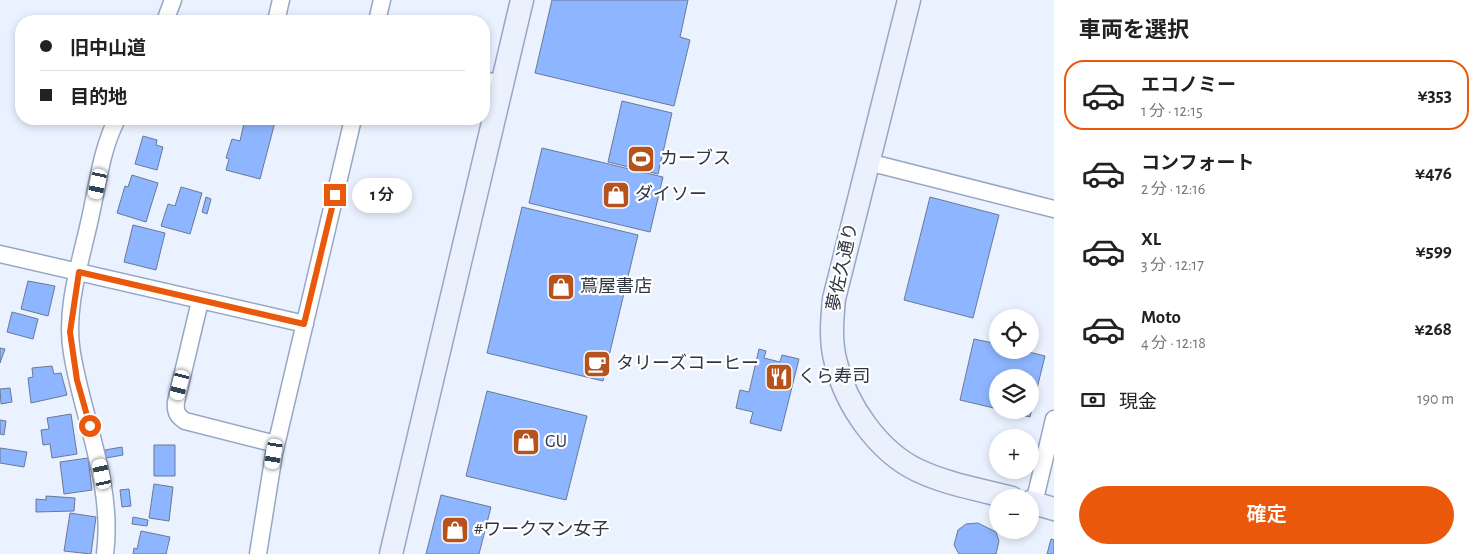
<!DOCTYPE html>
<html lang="ja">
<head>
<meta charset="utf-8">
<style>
  :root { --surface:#fff; --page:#f6f6f6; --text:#222; --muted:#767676; --line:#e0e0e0; --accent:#ea580c }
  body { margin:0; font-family:"Alegreya Sans","Noto Sans JP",sans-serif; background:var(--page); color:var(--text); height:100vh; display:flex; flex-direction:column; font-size:19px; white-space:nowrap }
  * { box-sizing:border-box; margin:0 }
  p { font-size:16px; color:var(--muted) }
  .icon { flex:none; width:28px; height:28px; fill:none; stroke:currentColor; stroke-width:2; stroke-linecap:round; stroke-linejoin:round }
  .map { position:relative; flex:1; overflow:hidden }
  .side { display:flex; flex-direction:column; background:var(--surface); width:425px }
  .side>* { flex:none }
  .banner { position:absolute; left:15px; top:15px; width:475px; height:110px; border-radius:20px; box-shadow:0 2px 8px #0003; display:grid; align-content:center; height:110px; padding:0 25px; background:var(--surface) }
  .tools { position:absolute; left:989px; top:309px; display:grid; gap:10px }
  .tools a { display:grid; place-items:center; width:50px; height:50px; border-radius:50%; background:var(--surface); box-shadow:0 2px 8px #0003; font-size:25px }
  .end { position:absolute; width:22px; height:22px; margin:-11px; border:6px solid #ea580c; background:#fff; box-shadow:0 0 0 2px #fff }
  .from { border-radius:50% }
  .bubble { position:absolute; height:35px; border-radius:18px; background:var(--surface); box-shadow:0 2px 8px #0003; font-size:16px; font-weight:600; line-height:35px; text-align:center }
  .car { position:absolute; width:15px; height:30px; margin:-15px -8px; border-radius:6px; box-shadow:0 0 4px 1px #0007; background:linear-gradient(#fff 24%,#345 0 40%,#fff 0 76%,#345 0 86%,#fff 0) }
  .banner b { display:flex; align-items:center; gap:18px; height:48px; font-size:19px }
  .banner b+b { border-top:1px solid var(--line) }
  .banner i { width:12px; height:12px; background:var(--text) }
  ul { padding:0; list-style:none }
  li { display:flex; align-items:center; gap:15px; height:70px; margin:0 10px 8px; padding:0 15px; border:2px solid transparent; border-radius:20px }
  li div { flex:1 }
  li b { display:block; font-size:19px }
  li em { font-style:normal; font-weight:600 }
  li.current { border-color:var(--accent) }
  li>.icon { width:45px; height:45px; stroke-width:1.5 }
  h2 { padding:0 25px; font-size:22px; line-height:60px }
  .pay { display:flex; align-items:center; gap:12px; height:55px; padding:0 25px; font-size:19px }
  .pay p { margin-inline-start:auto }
  .primary-button { display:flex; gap:10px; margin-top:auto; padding:10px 25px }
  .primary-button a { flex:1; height:58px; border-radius:30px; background:var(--accent); color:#fff; font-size:20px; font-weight:600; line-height:58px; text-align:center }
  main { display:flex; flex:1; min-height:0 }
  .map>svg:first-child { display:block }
  .building { fill:#8eb5ff; stroke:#6a7994 }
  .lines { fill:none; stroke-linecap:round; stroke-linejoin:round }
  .street-casing { stroke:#97a7c4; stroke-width:19 }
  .secondary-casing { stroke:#97a7c4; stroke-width:25 }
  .street { stroke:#fff; stroke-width:16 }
  .secondary { stroke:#eaf0fc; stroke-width:22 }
  .route { stroke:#ea580c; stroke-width:6 }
  .labels { text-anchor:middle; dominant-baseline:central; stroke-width:4.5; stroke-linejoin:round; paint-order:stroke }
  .poi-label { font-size:18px; fill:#2f3641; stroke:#fff; text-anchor:start }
  .street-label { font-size:18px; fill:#2f3641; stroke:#fff }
</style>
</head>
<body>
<main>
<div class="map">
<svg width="1054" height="554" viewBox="0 0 1054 554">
  <rect width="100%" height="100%" fill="#ebf2ff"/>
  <path class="building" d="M552,0H688L680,37L690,40L674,106L535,73Z
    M622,101L672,113L658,174L608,162Z
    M245,119H262L275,122L260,179L226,170L229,159L226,158L232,139L240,141Z
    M143,136L157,140L156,145L163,147L157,170L135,164Z
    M542,148L663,177L650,232L529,203Z
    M132,175L158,183L146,222L117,213L125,186L128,187Z
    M181,187L202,193L190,234L161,226L168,204L175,206Z
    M206,197L211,199L207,214L202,212Z
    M930,197L999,215L973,318L904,300Z
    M522,207L638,235L603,381L487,353Z
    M133,225L165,233L156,270L124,262Z
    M28,281L55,286L48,316L21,309Z
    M12,312L38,319L33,339L7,332Z
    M974,339L998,344V350H1021L1045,356L1030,417L1000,410H1030V378H998V409L960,400Z
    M0,348L5,349L0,363Z
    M759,349L766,351L764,358L780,362L782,355L799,359L781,431L750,423L753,412L736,408L740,390L749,392Z
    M52,366L54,374L61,373L67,395L31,403L28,378L33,377L32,368Z
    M10,388L12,402L1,404L0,389Z
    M487,391L587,416L566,500L466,476Z
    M71,414L77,454L52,458L50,444L43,445L41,430L49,429L47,418Z
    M0,420L6,421L4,435L0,434Z
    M154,445H175V476H154Z
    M122,447L123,455L106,458L105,450Z
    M0,448L27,452L24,467L0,463Z
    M88,458L92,490L64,494L60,462Z
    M154,484L173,487L169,521L149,518Z
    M129,489L131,506L122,507L120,490Z
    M441,495L491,507L479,554H426Z
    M46,496L75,498L74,511L36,512V499L46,500Z
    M70,513L96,517L91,554L64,551Z
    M133,517L148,520L147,526L132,524Z
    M978,523L996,532L999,541L996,554H959L954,545L958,530L966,524Z
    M141,531L170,537L166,554H133L134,548L137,549Z
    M1051,539L1054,540V554H1047Z"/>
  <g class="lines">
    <g class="street-casing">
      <path id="street" d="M165,21L173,0
        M276,21L281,0
        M377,21L382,0
        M484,80L502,84
        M868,162L1054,209
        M0,254L305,324
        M200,301L176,402C175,411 177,416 185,421L276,444
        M1034,503L1054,419
        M105,554C114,484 83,420 72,353C64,307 82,258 91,214C98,182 102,148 117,119
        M258,554L274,454L353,119"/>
    </g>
    <g class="secondary-casing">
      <path id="secondary" d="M909,0L834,299C832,320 830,342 836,363C846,405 878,451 917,470C946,484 981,490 1012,498
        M1030,502L1054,509
        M391,554L522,0"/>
    </g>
    <use href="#street" class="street"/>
    <use href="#secondary" class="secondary"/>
  </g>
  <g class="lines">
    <path class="route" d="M90,426L77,380L70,332L79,272L304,324L335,195"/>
  </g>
  <defs>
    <g id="stadium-square" transform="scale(1.4375)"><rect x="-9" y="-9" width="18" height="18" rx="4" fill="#b6521c" stroke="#fff"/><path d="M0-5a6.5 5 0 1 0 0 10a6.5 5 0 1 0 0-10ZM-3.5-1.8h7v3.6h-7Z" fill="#fff"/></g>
    <g id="shop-square" transform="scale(1.4375)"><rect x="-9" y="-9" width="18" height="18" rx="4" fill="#b6521c" stroke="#fff"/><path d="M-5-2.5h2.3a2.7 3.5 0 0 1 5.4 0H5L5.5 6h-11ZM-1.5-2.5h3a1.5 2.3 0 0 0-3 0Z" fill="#fff"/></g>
    <g id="cafe-square" transform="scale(1.4375)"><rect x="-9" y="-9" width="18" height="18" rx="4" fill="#b6521c" stroke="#fff"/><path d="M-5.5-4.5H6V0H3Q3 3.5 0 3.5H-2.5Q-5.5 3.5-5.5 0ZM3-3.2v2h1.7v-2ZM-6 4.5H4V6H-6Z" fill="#fff"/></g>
    <g id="restaurant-square" transform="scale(1.4375)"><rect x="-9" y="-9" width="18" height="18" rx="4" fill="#b6521c" stroke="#fff"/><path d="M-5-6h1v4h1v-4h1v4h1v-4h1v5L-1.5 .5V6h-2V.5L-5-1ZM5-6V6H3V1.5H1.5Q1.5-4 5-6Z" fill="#fff"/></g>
  </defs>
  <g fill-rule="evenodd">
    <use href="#stadium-square" x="641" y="159"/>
    <use href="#shop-square" x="616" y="195"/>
    <use href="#shop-square" x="561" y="287"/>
    <use href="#cafe-square" x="597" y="364"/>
    <use href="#restaurant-square" x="779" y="377"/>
    <use href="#shop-square" x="526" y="442"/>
    <use href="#shop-square" x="455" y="530"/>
  </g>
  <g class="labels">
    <g class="poi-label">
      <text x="660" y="159">カーブス</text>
      <text x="635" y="195">ダイソー</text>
      <text x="580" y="287">蔦屋書店</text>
      <text x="616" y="364">タリーズコーヒー</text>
      <text x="798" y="377">くら寿司</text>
      <text x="545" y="442">GU</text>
      <text x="474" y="530">#ワークマン女子</text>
    </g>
    <g class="street-label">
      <text transform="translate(843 267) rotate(-78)">夢佐久通り</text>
    </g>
  </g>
</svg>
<div class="tools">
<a><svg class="icon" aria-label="locate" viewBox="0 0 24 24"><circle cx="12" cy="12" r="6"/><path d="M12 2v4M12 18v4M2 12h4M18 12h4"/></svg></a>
<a><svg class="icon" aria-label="layers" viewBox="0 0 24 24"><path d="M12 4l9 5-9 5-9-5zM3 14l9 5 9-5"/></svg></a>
<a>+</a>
<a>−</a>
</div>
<i class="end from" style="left:90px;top:426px"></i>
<i class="end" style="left:335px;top:195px"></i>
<div class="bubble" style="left:352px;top:178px;width:60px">1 分</div>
<i class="car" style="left:98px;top:184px;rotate:192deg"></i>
<i class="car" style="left:180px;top:385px;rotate:194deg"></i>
<i class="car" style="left:274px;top:454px;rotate:189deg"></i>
<i class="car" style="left:102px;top:474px;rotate:348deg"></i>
<div class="banner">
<b><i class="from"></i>旧中山道</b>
<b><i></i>目的地</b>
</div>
</div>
<section class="side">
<h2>車両を選択</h2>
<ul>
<li class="current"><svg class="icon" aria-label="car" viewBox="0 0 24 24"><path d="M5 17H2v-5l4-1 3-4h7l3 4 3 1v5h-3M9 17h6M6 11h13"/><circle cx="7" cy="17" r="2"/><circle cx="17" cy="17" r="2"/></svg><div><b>エコノミー</b><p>1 分 · 12:15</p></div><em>¥353</em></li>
<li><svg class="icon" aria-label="car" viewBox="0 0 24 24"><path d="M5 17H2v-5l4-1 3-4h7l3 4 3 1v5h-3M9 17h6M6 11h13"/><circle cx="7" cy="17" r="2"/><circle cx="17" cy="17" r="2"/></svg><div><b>コンフォート</b><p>2 分 · 12:16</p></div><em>¥476</em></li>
<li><svg class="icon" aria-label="car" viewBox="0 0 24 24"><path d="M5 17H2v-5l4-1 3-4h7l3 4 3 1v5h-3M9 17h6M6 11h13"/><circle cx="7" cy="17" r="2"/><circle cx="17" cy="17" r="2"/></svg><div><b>XL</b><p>3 分 · 12:17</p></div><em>¥599</em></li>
<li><svg class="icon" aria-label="car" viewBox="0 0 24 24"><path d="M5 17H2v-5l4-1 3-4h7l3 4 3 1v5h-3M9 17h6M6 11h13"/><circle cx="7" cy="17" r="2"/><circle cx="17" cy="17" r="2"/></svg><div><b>Moto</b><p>4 分 · 12:18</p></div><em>¥268</em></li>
</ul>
<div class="pay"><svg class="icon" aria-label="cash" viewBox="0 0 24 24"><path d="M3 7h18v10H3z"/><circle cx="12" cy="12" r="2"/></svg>現金<p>190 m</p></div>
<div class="primary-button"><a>確定</a></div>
</section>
</main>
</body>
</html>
